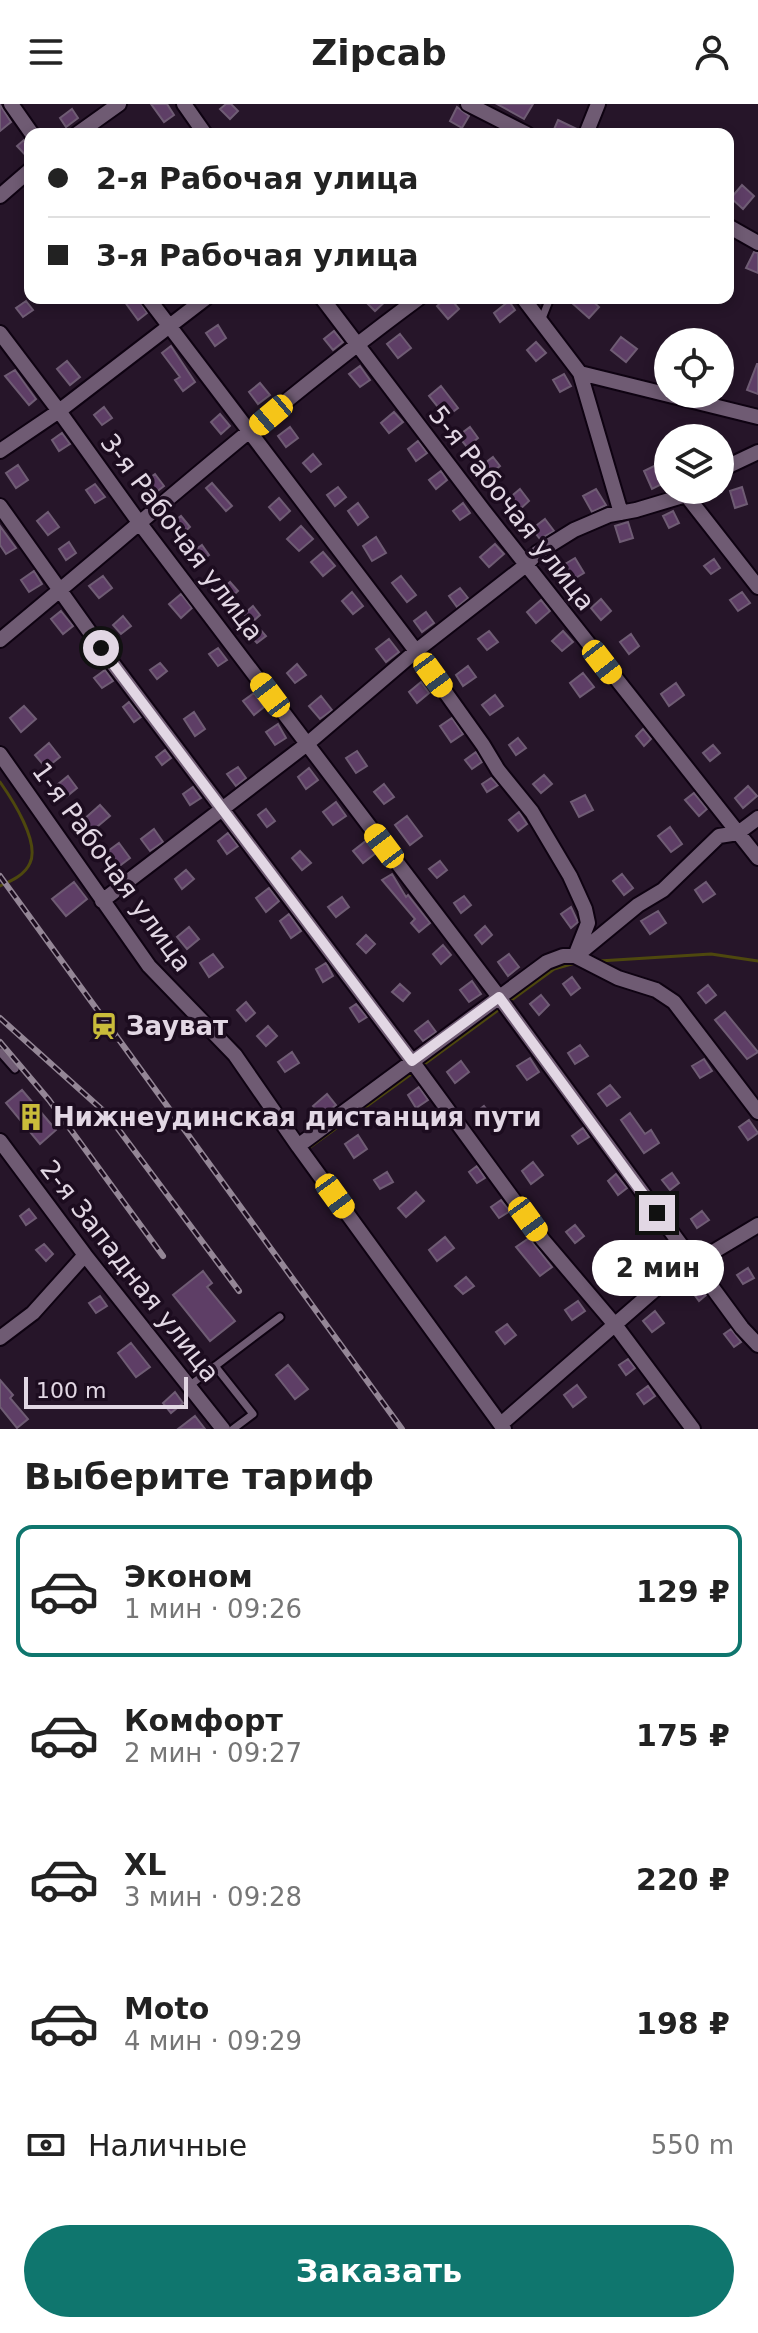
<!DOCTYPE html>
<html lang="ru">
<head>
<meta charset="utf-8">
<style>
  :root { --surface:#fff; --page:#f6f6f6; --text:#222; --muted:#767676; --line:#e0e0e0; --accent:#0f766e }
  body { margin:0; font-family:"DejaVu Sans",sans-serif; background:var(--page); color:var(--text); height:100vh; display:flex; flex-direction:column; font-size:30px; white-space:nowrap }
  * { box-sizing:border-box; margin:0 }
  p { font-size:26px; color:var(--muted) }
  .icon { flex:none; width:44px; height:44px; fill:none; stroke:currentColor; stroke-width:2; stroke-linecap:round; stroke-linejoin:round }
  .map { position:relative; height:1325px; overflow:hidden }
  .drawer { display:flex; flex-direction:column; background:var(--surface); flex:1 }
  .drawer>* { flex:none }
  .hud { position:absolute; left:24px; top:24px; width:710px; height:176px; border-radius:16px; box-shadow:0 4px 12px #0003; display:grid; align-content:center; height:176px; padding:0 24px; background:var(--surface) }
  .tools { position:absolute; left:654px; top:224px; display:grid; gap:16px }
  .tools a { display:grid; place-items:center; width:80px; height:80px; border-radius:50%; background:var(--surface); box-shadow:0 4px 12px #0003; font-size:40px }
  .scale { position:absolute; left:24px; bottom:20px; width:164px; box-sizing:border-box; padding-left:8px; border:4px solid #e2d7e4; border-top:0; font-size:22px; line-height:28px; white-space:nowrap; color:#e2d7e4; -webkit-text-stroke:6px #1c0c1f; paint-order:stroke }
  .end { position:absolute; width:36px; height:36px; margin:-18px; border:10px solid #e2d7e4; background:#111; box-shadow:0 0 0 4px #111 }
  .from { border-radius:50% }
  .bubble { position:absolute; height:56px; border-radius:28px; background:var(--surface); box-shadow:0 4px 12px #0003; font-size:26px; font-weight:700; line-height:56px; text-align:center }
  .car { position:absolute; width:24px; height:48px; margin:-24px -12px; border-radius:10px; box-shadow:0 0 6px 2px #0007; background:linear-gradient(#f5c518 24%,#345 0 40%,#f5c518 0 76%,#345 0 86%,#f5c518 0) }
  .hud b { display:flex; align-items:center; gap:28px; height:76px; font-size:30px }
  .hud b+b { border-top:2px solid var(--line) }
  .hud i { width:20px; height:20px; background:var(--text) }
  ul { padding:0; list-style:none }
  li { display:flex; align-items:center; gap:24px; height:132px; margin:0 16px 12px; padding:0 8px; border:4px solid transparent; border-radius:16px }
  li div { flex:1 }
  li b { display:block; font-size:30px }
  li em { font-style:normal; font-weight:700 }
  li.on { border-color:var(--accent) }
  li>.icon { width:72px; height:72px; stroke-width:1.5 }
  h2 { padding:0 24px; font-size:36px; line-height:96px }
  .pay { display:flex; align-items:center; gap:20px; height:88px; padding:0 24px; font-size:30px }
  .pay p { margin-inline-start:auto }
  .action { display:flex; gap:16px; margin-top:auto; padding:16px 24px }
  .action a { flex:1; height:92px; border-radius:48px; background:var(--accent); color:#fff; font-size:32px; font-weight:700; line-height:92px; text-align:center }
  header { display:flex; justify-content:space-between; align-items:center; height:104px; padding:0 24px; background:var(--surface); font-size:36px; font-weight:700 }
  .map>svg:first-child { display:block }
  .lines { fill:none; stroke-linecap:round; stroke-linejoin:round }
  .stream { stroke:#4e480e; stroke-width:3 }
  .building { fill:#5e3e66; stroke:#6f5c74; stroke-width:2 }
  .lane-casing { stroke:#0e0211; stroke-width:11 }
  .street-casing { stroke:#0e0211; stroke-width:18 }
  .lane { stroke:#6f5b73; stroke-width:7 }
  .street { stroke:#6f5b73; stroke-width:14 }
  .rail-casing { stroke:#948696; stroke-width:6 }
  .rail { stroke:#1c0c1f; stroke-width:3; stroke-dasharray:9; stroke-linecap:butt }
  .route { stroke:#e2d7e4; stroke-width:10 }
  .labels { text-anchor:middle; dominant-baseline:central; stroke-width:7; stroke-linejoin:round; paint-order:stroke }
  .street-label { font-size:26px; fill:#e2d7e4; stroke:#1c0c1f }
  .poi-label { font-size:26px; font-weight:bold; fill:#e2d7e4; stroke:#1c0c1f; text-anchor:start }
</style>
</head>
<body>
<header><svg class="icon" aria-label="menu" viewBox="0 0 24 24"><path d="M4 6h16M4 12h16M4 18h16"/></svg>Zipcab<svg class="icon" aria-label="person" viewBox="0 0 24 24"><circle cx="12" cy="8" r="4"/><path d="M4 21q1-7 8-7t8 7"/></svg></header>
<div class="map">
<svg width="758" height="1325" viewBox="0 0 758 1325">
  <rect width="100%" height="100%" fill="#261529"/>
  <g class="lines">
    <path class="stream" d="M0,678C12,695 40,738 30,759C25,771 11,777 0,782
      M599,857L711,850L758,857
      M510,897L554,865L575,859
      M423,961L501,904
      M310,1043L414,968"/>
  </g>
  <path class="building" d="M151,0H167L174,11L164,18Z
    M226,0H231L238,7L230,15L220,5Z
    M497,0H533L524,15Z
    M0,1L11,18L0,27Z
    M457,3L469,12L462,24L450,17Z
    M72,5L78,14L66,23L60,14Z
    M558,16L577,25L576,30H552Z
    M24,36L30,40V56L17,42Z
    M742,81L754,92L743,105L731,94Z
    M754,148L758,149V169L746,164Z
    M122,194H138L147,209L138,216Z
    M371,194H389L375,207L366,198Z
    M446,194H450L459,205L448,215L437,202Z
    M577,194H589L599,203L589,214L572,199Z
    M26,197L33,206L23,213L16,204Z
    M509,197L515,206L500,218L494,209Z
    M218,221L226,234L215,242L206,229Z
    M334,227L343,238L333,246L324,235Z
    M400,230L411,244L398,254L387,240Z
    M621,233L637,245L626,258L611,246Z
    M536,238L546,249L536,257L527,246Z
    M171,242L195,278L183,287L175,276L180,273L162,249Z
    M666,244H668V271L658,268Z
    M67,257L80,273L70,281L57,265Z
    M757,260H758V290L747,286Z
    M360,262L370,276L360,283L349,270Z
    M15,266L36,295L29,301L5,272Z
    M564,270L571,282L560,288L553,276Z
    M260,279L270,291L258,300L249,288Z
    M441,282L458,304L446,313L429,292Z
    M104,303L112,314L102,321L94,311Z
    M394,308L403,318L389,329L381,319Z
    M220,310L230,322L221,330L211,318Z
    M290,323L298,334L286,343L278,332Z
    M470,323L478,334L467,343L458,332Z
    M62,329L70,340L59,347L52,336Z
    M418,337L427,349L416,357L408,345Z
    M313,350L321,360L311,368L303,359Z
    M493,353L500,362L487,372L480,363Z
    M668,360V377L652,385L644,367L656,361L658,365Z
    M18,361L28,376L16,384L6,369Z
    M441,367L447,376L436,385L429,376Z
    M155,370L164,382L151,392L142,379Z
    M212,379L232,402L226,407L206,384Z
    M95,380L105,393L95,399L86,386Z
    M338,383L346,393L335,402L327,391Z
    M742,383L747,400L735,404L730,387Z
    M520,385L529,397L517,408L507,396Z
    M596,385L606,401L592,408L583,392Z
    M279,394L290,407L280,416L269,403Z
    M358,399L368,413L358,421L348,407Z
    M463,399L470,409L460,416L453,407Z
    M673,407L679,419L669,424L663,412Z
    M48,408L59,423L48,431L37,417Z
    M181,412L190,423L180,432L171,420Z
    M545,415L554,427L540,435L532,425Z
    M628,418L633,434L620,438L615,422Z
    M0,422L16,444L6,450L0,441Z
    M301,422L313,435L299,447L287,435Z
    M376,433L386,449L372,457L363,442Z
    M69,438L76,449L66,456L59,445Z
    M495,440L504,450L489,463L480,453Z
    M202,441L209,451L198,459L191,449Z
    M323,448L335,462L323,472L311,458Z
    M575,454L584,469L574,475L565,460Z
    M714,455L720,464L711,470L704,462Z
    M34,467L42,480L29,488L21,476Z
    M103,472L112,484L99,494L89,482Z
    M401,472L416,491L407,498L392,479Z
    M230,478L238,487L229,495L221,486Z
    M460,484L468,494L457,503L449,492Z
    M352,488L363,502L353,510L342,497Z
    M742,488L750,499L738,507L730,496Z
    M181,490L192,504L181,514L169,500Z
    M601,495L611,507L601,516L591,504Z
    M541,496L550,507L536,519L527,508Z
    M253,502L260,511L251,519L244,510Z
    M61,507L73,522L63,530L51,515Z
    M426,508L434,519L422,528L414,517Z
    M123,512L131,522L121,530L113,521Z
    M258,523L266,532L257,539L249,530Z
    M489,527L498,538L487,546L478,535Z
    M563,527L573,538L562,547L552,537Z
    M631,530L639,542L629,550L620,538Z
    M389,535L399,548L386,558L376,545Z
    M218,544L227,556L218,562L209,550Z
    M160,559L167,567L157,575L150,566Z
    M297,560L306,571L295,579L287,569Z
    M468,562L476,573L463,582L456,571Z
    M105,566L113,577L102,584L94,574Z
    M583,569L594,583L580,593L570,579Z
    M421,578L429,589L417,599L409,588Z
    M676,579L684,591L669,602L661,590Z
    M254,589L264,603L254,611L243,597Z
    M495,591L503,602L490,611L482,601Z
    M321,592L332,606L320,615L309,602Z
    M129,598L141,613L134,618L123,603Z
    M24,602L36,615L21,628L10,614Z
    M194,608L205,625L195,632L184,615Z
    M452,614L463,630L451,638L440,622Z
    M278,620L286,634L275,641L266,628Z
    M643,625L651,635L644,642L636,632Z
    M518,634L526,644L516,651L509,641Z
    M49,639L60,653L46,664L35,651Z
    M713,641L720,649L710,657L703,649Z
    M165,646L171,654L162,661L156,653Z
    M357,647L367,662L356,669L346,654Z
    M476,648L482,658L472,665L465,656Z
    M238,663L246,674L236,682L227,670Z
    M309,664L318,676L306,685L298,673Z
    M544,671L552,680L541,689L533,680Z
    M68,672L77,684L66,693L57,681Z
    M491,674L498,681L487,688L482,680Z
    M384,680L394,693L384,700L374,688Z
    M748,682L757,692L743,704L735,694Z
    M193,683L201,694L190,701L183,690Z
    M694,689L707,705L699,712L685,696Z
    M585,691L593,706L579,713L571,698Z
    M336,698L346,712L333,721L323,708Z
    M100,701L110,712L92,727L83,716Z
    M266,705L275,717L267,723L258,711Z
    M519,708L527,720L518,727L509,716Z
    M407,712L422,732L410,741L395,721Z
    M670,723L682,740L671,748L658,732Z
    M154,725L163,738L150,747L141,735Z
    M228,729L238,742L227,750L218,737Z
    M367,736L377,748L363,759L353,747Z
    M119,739L130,754L118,763L108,747Z
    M300,747L311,759L302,766L292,754Z
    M440,757L447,766L437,774L429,765Z
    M186,766L194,775L182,785L175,775Z
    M392,770L406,793L408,791L430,819L419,828L411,819L415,815L382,776Z
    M622,770L633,784L624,791L613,777Z
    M74,778L87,795L66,812L52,795Z
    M706,778L715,790L703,798L695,786Z
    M269,784L279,797L266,808L256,794Z
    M464,792L471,801L461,809L454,799Z
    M342,793L349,803L336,813L328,803Z
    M571,803L578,818L571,824L561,810Z
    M658,807L666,819L650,830L641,817Z
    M289,810L301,827L291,834L280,817Z
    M485,822L492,831L482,840L475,831Z
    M189,823L199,835L187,845L177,833Z
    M366,831L375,840L366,849L357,840Z
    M443,841L451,851L441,860L433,850Z
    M213,850L223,863L209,873L200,859Z
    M509,850L519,863L508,872L498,858Z
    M326,859L333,872L323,878L316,865Z
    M572,873L580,884L571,891L563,880Z
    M472,877L481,890L469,898L460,886Z
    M400,880L410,889L403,897L392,888Z
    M708,881L716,891L706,899L698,889Z
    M541,891L549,901L539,911L530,900Z
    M246,898L255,909L246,917L237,906Z
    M356,900L367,913L359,918L350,904Z
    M725,908L758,948L747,955L715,916Z
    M428,917L436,928L423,937L415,927Z
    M268,922L277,932L266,942L257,932Z
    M580,941L588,952L575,960L568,949Z
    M292,948L299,959L285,968L278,958Z
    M530,954L539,968L527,976L517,962Z
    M704,955L712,967L700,974L692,962Z
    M461,957L469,968L455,979L447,968Z
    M610,981L620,993L607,1002L598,990Z
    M419,983L428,996L416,1004L408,991Z
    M22,986L56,1026L40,1040L6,999Z
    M327,990L336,1001L322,1012L313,1002Z
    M484,1002L492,1012L483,1019L475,1009Z
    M630,1009L645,1030L651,1026L659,1039L644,1049L621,1016Z
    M749,1016L758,1029L748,1036L739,1023Z
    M583,1024L589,1033L578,1040L572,1032Z
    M358,1031L367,1045L354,1054L345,1040Z
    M533,1058L543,1071L531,1080L522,1067Z
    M477,1062L485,1074L477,1079L469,1068Z
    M387,1068L393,1078L380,1085L374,1076Z
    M672,1069L679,1079L670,1086L662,1076Z
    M616,1070L627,1084L618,1091L608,1077Z
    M416,1088L424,1097L406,1113L398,1104Z
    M501,1096L510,1107L499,1114L491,1103Z
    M29,1105L36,1114L26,1121L20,1112Z
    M702,1107L709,1116L697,1124L691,1115Z
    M575,1121L584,1132L575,1139L566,1128Z
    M445,1133L454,1144L437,1157L429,1146Z
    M529,1134L552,1163L540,1172L516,1143Z
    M44,1140L53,1150L46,1157L36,1146Z
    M667,1142L677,1156L665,1165L655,1151Z
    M617,1163L626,1174L611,1185L603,1174Z
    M748,1164L754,1174L743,1180L737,1171Z
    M203,1167L212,1179L207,1183L235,1217L210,1237L173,1191Z
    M466,1173L474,1182L463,1190L455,1182Z
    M697,1179L706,1191L699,1197L690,1185Z
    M100,1192L107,1202L96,1209L89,1199Z
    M578,1197L585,1207L572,1216L565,1206Z
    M655,1207L664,1219L652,1228L643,1217Z
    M507,1220L516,1231L505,1240L496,1228Z
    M731,1225L741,1238L734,1243L724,1230Z
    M131,1239L150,1263L136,1273L118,1249Z
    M628,1255L635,1264L626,1271L619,1261Z
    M288,1261L308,1285L295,1295L276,1271Z
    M0,1276L13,1291L10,1294L28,1315L17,1324L0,1303Z
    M577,1281L586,1293L573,1303L564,1291Z
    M648,1282L655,1292L644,1300L637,1290Z
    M175,1288L183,1299L171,1309L163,1299Z
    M195,1312L205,1325H178Z"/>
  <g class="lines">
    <g class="lane-casing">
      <path id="lane" d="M541,217L550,194
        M0,948L15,965
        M215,1262L253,1310L233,1325
        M189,1282L280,1213"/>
    </g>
    <g class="street-casing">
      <path id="street" d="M11,0L32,30
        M184,0L205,30
        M468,0L527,30
        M77,30L119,0
        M586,30L598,0
        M0,92L30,66
        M728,122L758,139
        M148,194L416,547L483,641L498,666L532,708L570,772L585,805L588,819L575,852
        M322,194L483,406L758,754
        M523,194L580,269L621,409
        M0,229L59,307L138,417L499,893L742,1224L758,1241
        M580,269L758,313
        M0,347L59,307L206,194
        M720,366L758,348
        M686,391L758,483
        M0,402L101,544L412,957L543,1136L616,1222L693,1325
        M0,536C139,421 274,301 419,194
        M0,650L149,862L235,951L298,1042L504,1325
        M102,797L307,640L416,547L526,461L537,449L574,426L609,411L636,406L686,391L692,386
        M576,852L638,801L663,786L719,732L738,729L758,714
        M0,1037L85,1151L223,1325
        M298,1042L547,858L563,852H575L618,874L656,886L674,898L758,1008
        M0,1234L33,1209L85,1151
        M501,1320L658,1183L692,1157L708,1151L758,1121"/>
    </g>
    <use href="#lane" class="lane"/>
    <use href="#street" class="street"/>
    <g class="rail-casing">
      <path id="rail" d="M0,772L402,1325
        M0,914L107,1010L239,1187
        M0,938L49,996L163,1152"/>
    </g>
    <use href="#rail" class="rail"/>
  </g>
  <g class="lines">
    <path class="route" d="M101,544L412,957L499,893L657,1109"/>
  </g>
  <defs>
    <g id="station-bare" transform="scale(2.16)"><path d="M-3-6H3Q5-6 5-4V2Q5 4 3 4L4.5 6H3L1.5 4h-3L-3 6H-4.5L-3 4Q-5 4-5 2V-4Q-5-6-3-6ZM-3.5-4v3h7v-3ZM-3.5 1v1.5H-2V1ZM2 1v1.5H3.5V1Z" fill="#c9bb3a" stroke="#1c0c1f" stroke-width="2.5" paint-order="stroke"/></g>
    <g id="building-bare" transform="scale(2.16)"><path d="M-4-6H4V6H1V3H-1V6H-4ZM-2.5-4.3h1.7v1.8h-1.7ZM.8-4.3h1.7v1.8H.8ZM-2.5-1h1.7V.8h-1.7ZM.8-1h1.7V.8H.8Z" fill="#c9bb3a" stroke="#1c0c1f" stroke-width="2.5" paint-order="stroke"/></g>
  </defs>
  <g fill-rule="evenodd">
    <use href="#station-bare" x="104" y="922"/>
    <use href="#building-bare" x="31" y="1013"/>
  </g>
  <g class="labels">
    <g class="street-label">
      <text transform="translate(512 404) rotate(52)">5-я Рабочая улица</text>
      <text transform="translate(182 433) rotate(53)">3-я Рабочая улица</text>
      <text transform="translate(112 763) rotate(54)">1-я Рабочая улица</text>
      <text transform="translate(130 1167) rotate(52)">2-я Западная улица</text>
    </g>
    <g class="poi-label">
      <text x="126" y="922">Зауват</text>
      <text x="53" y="1013">Нижнеудинская дистанция пути</text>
    </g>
  </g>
</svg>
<div class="tools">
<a><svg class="icon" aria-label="locate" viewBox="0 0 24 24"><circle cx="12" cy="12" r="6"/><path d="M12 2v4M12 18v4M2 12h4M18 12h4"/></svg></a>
<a><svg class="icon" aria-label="layers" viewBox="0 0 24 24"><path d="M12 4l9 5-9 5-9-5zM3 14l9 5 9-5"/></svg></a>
</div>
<div class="scale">100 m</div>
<i class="end from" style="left:101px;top:544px"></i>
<i class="end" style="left:657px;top:1109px"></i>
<div class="bubble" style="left:592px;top:1136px;width:132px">2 мин</div>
<i class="car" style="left:271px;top:311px;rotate:230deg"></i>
<i class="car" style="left:602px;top:558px;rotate:142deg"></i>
<i class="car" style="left:433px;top:571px;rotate:144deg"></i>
<i class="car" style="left:270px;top:591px;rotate:323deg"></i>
<i class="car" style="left:384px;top:742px;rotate:323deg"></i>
<i class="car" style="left:335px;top:1092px;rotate:144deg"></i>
<i class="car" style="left:528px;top:1115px;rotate:144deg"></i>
<div class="hud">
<b><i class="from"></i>2-я Рабочая улица</b>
<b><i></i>3-я Рабочая улица</b>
</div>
</div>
<section class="drawer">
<h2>Выберите тариф</h2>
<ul>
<li class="on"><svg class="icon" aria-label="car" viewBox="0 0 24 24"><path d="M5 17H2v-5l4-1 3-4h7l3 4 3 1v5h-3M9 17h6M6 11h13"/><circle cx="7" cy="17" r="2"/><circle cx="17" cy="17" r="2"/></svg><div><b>Эконом</b><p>1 мин · 09:26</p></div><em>129 ₽</em></li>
<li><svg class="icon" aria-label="car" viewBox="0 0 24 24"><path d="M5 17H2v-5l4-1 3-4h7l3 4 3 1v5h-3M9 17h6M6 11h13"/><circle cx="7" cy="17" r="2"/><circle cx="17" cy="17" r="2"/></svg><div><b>Комфорт</b><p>2 мин · 09:27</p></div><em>175 ₽</em></li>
<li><svg class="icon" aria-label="car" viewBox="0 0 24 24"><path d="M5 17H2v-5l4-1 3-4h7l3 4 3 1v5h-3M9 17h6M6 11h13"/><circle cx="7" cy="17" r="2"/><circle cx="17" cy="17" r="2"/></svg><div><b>XL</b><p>3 мин · 09:28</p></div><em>220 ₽</em></li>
<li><svg class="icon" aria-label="car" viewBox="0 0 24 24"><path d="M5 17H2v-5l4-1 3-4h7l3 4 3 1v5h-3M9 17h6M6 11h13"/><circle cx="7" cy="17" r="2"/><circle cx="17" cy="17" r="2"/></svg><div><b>Moto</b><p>4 мин · 09:29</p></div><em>198 ₽</em></li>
</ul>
<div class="pay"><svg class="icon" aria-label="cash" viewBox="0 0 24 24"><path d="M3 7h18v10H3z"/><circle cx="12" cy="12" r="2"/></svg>Наличные<p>550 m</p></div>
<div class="action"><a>Заказать</a></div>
</section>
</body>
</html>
